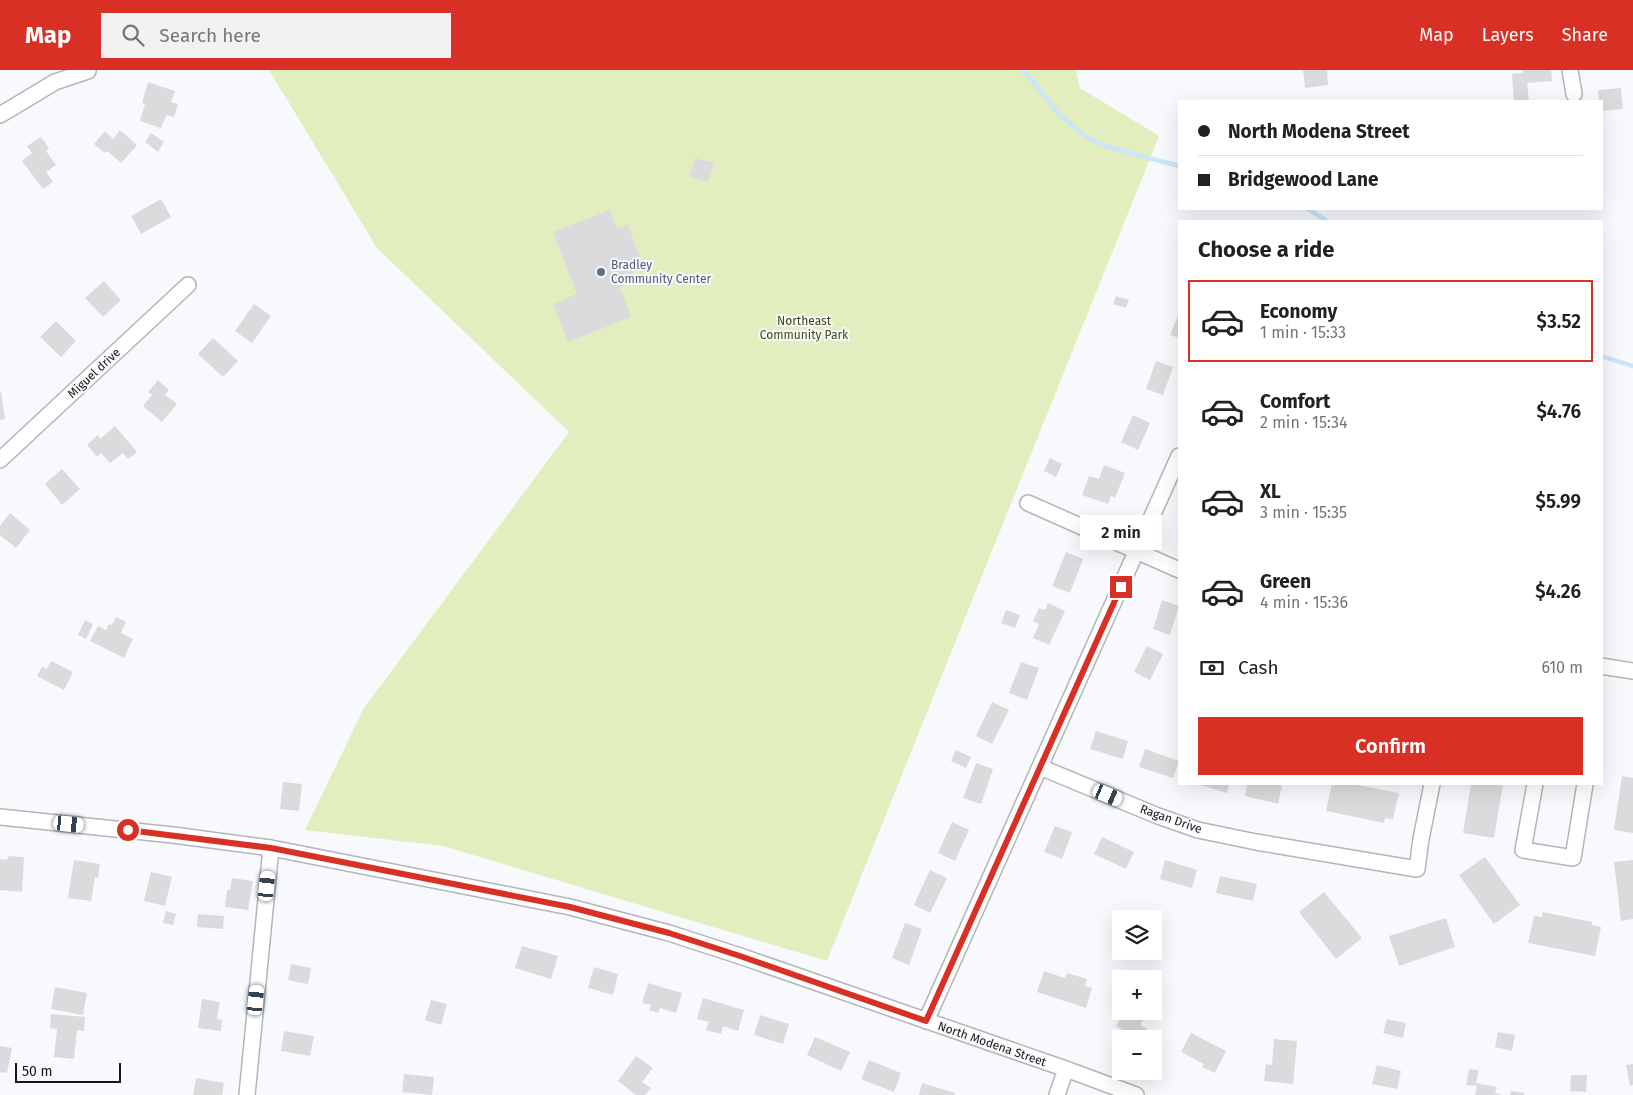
<!DOCTYPE html>
<html lang="en">
<head>
<meta charset="utf-8">
<style>
  :root { --surface:#fff; --page:#f2f2f2; --text:#202124; --muted:#757577; --line:#e0e0e0; --accent:#d93025 }
  body { margin:0; font-family:"Fira Sans",sans-serif; background:var(--page); color:var(--text); height:100vh; display:flex; flex-direction:column; font-size:19px; white-space:nowrap }
  * { box-sizing:border-box; margin:0 }
  p { font-size:16px; color:var(--muted) }
  .icon { flex:none; width:28px; height:28px; fill:none; stroke:currentColor; stroke-width:2; stroke-linecap:round; stroke-linejoin:round }
  .map { position:relative; flex:1; overflow:hidden }
  .sheet { position:absolute; left:1178px; top:150px; width:425px; height:565px; display:flex; flex-direction:column; background:var(--surface); border-radius:0px; box-shadow:0 5px 20px #0002 }
  .sheet>* { flex:none }
  .guide { position:absolute; left:1178px; top:30px; width:425px; height:110px; border-radius:0px; box-shadow:0 5px 20px #0002; display:grid; align-content:center; height:110px; padding:0 20px; background:var(--surface) }
  .controls { position:absolute; left:1112px; top:840px; display:grid; gap:10px }
  .controls a { display:grid; place-items:center; width:50px; height:50px; border-radius:0px; background:var(--surface); box-shadow:0 5px 20px #0002; font-size:25px }
  .scale { position:absolute; left:15px; bottom:12px; width:106px; box-sizing:border-box; padding-left:5px; border:2px solid #171718; border-top:0; font-size:14px; line-height:18px; white-space:nowrap; color:#171718; -webkit-text-stroke:4px #f8f9fc; paint-order:stroke }
  .end { position:absolute; width:22px; height:22px; margin:-11px; border:6px solid #d93025; background:#fff; box-shadow:0 0 0 2px #fff }
  .from { border-radius:50% }
  .bubble { position:absolute; height:35px; border-radius:0px; background:var(--surface); box-shadow:0 5px 20px #0002; font-size:16px; font-weight:600; line-height:35px; text-align:center }
  .car { position:absolute; width:15px; height:30px; margin:-15px -8px; border-radius:6px; box-shadow:0 0 4px 1px #0007; background:linear-gradient(#fff 24%,#345 0 40%,#fff 0 76%,#345 0 86%,#fff 0) }
  .guide b { display:flex; align-items:center; gap:18px; height:48px; font-size:19px }
  .guide b+b { border-top:1px solid var(--line) }
  .guide i { width:12px; height:12px; background:var(--text) }
  ul { padding:0; list-style:none }
  li { display:flex; align-items:center; gap:15px; height:82px; margin:0 10px 8px; padding:0 10px; border:2px solid transparent; border-radius:0px }
  li div { flex:1 }
  li b { display:block; font-size:19px }
  li em { font-style:normal; font-weight:600 }
  li.active { border-color:var(--accent) }
  li>.icon { width:45px; height:45px; stroke-width:1.5 }
  h2 { padding:0 20px; font-size:22px; line-height:60px }
  .pay { display:flex; align-items:center; gap:12px; height:55px; padding:0 20px; font-size:19px }
  .pay p { margin-inline-start:auto }
  .button { display:flex; gap:10px; margin-top:auto; padding:10px 20px }
  .button a { flex:1; height:58px; border-radius:0px; background:var(--accent); color:#fff; font-size:20px; font-weight:600; line-height:58px; text-align:center }
  header { display:flex; align-items:center; gap:30px; box-sizing:border-box; height:70px; padding:0 25px; background:var(--accent); color:#fff }
  header strong { font-size:24px }
  nav { display:flex; gap:28px; margin-inline-start:auto; font-size:18px }
  .search { width:350px; height:45px; background:var(--page); display:flex; align-items:center; gap:12px; box-sizing:border-box; padding:0 18px; border-radius:0px; color:var(--muted); font-size:19px }
  .map>svg:first-child { display:block }
  .green { fill:#e3eebf }
  .lines { fill:none; stroke-linecap:round; stroke-linejoin:round }
  .stream { stroke:#cbe5fa; stroke-width:4.5 }
  .building { fill:#dbdbde }
  .minor-casing { stroke:#b5b5b8; stroke-width:18 }
  .minor { stroke:#fff; stroke-width:15 }
  .route { stroke:#d93025; stroke-width:6 }
  .service-dot { fill:#5c6f8a; stroke:#f8f9fc; stroke-width:2 }
  .labels { text-anchor:middle; dominant-baseline:central; stroke-width:4; stroke-linejoin:round; paint-order:stroke }
  .service-label { font-size:12px; fill:#4e5e75; stroke:#f8f9fc; text-anchor:start }
  .park-label { font-size:12px; fill:#414b13; stroke:#f8f9fc }
  .street-label { font-size:12px; fill:#171718; stroke:#f8f9fc }
</style>
</head>
<body>
<header>
<strong>Map</strong>
<div class="search"><svg class="icon" aria-label="search" viewBox="0 0 24 24"><circle cx="10" cy="10" r="6"/><path d="M15 15l6 6"/></svg>Search here</div>
<nav><a>Map</a><a>Layers</a><a>Share</a></nav>
</header>
<div class="map">
<svg width="1633" height="1025" viewBox="0 0 1633 1025">
  <rect width="100%" height="100%" fill="#f8f9fc"/>
  <path class="green" d="M269,0H1076L1080,18L1159,66L827,891L443,776L305,760L364,638L569,362L377,178Z"/>
  <g class="lines">
    <path class="stream" d="M1021,0L1026,3L1057,42L1080,62L1093,71L1108,77L1179,96
      M1308,139L1327,151
      M1601,286L1633,296"/>
  </g>
  <path class="building" d="M1303,0H1327L1328,15L1305,18Z
    M1523,0H1551L1552,11L1527,13L1529,30L1514,31L1512,4L1523,3Z
    M148,12L175,21L171,32L178,34L174,47L166,45L161,58L140,51L145,34L142,33Z
    M1621,18L1623,39L1601,41V31H1599L1598,20Z
    M120,60L137,75L121,93L107,81L105,83L94,74L105,61L113,69Z
    M151,63L164,72L158,82L145,72Z
    M41,67L49,78L46,81L56,95L46,102L53,112L43,119L22,91L32,83L27,76Z
    M695,88L714,93L708,112L689,107Z
    M161,129L171,147L141,164L131,146Z
    M610,140L617,159L628,155L641,190L630,195L636,210L620,217L631,247L568,272L553,234L577,224L553,162Z
    M104,211L121,230L103,247L85,228Z
    M1116,226L1129,230L1126,238L1113,234Z
    M254,234L271,246L252,273L235,261Z
    M1179,243V268L1170,265Z
    M56,251L76,271L61,287L40,267Z
    M213,268L238,291L223,307L198,284Z
    M1156,291L1173,297L1163,325L1146,319Z
    M158,310L169,320L165,325L177,334L162,352L143,336L152,325L148,322Z
    M1,322L5,349L0,350V323Z
    M1133,345L1150,353L1138,380L1121,372Z
    M115,356L137,382L128,389L123,383L110,393L101,383L97,387L87,375L98,365L100,369Z
    M1050,388L1062,394L1056,407L1044,401Z
    M1104,395L1125,403L1115,428L1111,426L1108,434L1082,425L1089,406L1099,409Z
    M62,399L80,419L62,435L45,414Z
    M10,443L30,460L16,478L0,465V456Z
    M1066,482L1083,489L1070,523L1052,516Z
    M1162,530L1179,536L1170,565L1153,559Z
    M1048,533L1065,541L1049,575L1033,568L1039,554L1033,551L1039,538L1045,540Z
    M1006,540L1020,545L1015,558L1001,553Z
    M116,547L126,552L121,563L133,569L124,588L90,571L98,556L106,560L109,554L112,555Z
    M85,550L93,554L86,569L78,565Z
    M1147,576L1163,584L1150,610L1134,602Z
    M51,591L73,602L64,620L37,606L42,597L47,599Z
    M1021,592L1039,598L1027,630L1009,623Z
    M992,632L1009,640L992,674L976,666Z
    M1096,661L1128,671L1123,689L1090,679Z
    M1145,679L1179,691L1173,708L1139,697Z
    M956,680L971,687L966,698L951,691Z
    M976,693L993,699L981,734L963,728Z
    M1622,706L1633,708V763L1614,760Z
    M283,712L302,714L299,741L280,739Z
    M1197,714H1229L1227,723Z
    M1247,714H1274L1282,716L1278,734L1245,726Z
    M1332,714H1352L1399,723L1393,749L1385,748L1384,753L1326,741Z
    M1471,714H1503L1494,768L1463,763Z
    M952,752L969,760L955,791L938,783Z
    M1055,756L1072,762L1062,789L1044,782Z
    M1102,767L1134,782L1126,799L1094,784Z
    M8,786L24,787L22,822L0,820V789L7,790Z
    M1485,787L1520,835L1494,854L1459,805Z
    M74,790L100,794L98,808L95,807L91,831L68,828Z
    M1165,790L1197,800L1192,818L1160,809Z
    M1633,790V849L1621,851L1614,792Z
    M930,800L947,808L930,843L914,835Z
    M151,802L172,807L165,836L144,831Z
    M1220,806L1257,814L1253,831L1216,823Z
    M232,808L253,811L248,840L225,837L227,820H230Z
    M1324,822L1362,868L1336,889L1299,842Z
    M166,841L176,844L173,855L163,853Z
    M1543,842L1592,852V855L1601,857L1595,886L1528,873L1534,846L1542,847Z
    M198,844L224,846L223,859L197,857Z
    M1446,848L1455,877L1399,896L1389,866Z
    M905,853L922,859L909,895L892,888Z
    M522,876L558,886L551,909L515,898Z
    M291,894L311,898L308,914L288,910Z
    M594,897L618,904L613,925L588,918Z
    M1044,901L1065,908L1067,903L1087,909L1085,916L1092,918L1086,938L1037,922Z
    M648,913L682,923L676,943L660,938L658,943L649,940L651,935L642,933Z
    M55,917L87,923L83,945L51,939Z
    M703,928L744,940L738,961L723,956L721,964L706,960L709,952L697,949Z
    M202,929L220,932L217,949L222,950L221,961L198,958Z
    M431,930L447,934L441,955L425,950Z
    M1124,941H1142L1146,944L1140,955L1147,959L1141,969H1138L1116,956Z
    M51,944L85,947L84,961L77,960L74,989L54,987L57,959L50,958Z
    M760,945L789,954L783,974L754,965Z
    M1387,949L1406,953L1403,968L1383,963Z
    M284,961L314,966L310,986L281,981Z
    M1498,962L1515,965L1512,981L1495,977Z
    M1191,963L1226,981L1215,1003L1202,997L1204,994L1181,982Z
    M815,967L850,982L841,1001L807,985Z
    M1274,969L1297,971L1293,1014L1264,1011L1266,994L1272,995Z
    M0,976L12,978L7,1003L0,1002Z
    M636,986L653,998L642,1012L651,1018L645,1025H636L618,1011Z
    M869,990L901,1003L894,1022L861,1009Z
    M1633,994V1015L1630,1016L1626,995Z
    M1377,995L1401,1001L1397,1019L1372,1014Z
    M1469,999L1479,1000L1476,1013L1497,1017L1495,1023L1502,1025H1475L1477,1016L1466,1015Z
    M404,1004L434,1007L432,1025L402,1022Z
    M1571,1005H1587L1586,1022L1570,1021Z
    M196,1008L224,1013L222,1025H193Z
    M922,1013L955,1023L954,1025H919Z
    M1511,1021L1524,1023V1025H1510Z"/>
  <g class="lines">
    <g class="minor-casing">
      <path id="minor" d="M1570,0L1574,24
        M0,45L55,12L88,1
        M0,390L188,215
        M1028,433L1179,500
        M1601,596L1633,601
        M1040,697L1158,746L1198,760L1256,772L1417,799L1421,769L1432,714
        M1535,714L1523,780L1573,788L1585,714
        M0,747L173,765L271,778L570,837L669,863L740,886L1066,999L1136,1025
        M926,951L1179,386
        M247,1025L271,778
        M1057,1025L1066,999"/>
    </g>
    <use href="#minor" class="minor"/>
  </g>
  <g class="lines">
    <path class="route" d="M128,760L271,778L570,837L669,863L740,886L926,951L1121,517"/>
  </g>
  <circle class="service-dot" cx="601" cy="202" r="5"/>
  <g class="labels">
    <g class="service-label">
      <text x="611" y="195">Bradley<tspan x="611" dy="14">Community Center</tspan></text>
    </g>
    <g class="park-label">
      <text x="804" y="251">Northeast<tspan x="804" dy="14">Community Park</tspan></text>
    </g>
    <g class="street-label">
      <text transform="translate(94 303) rotate(-43)">Miguel drive</text>
      <text transform="translate(1171 749) rotate(19)">Ragan Drive</text>
      <text transform="translate(992 974) rotate(19)">North Modena Street</text>
    </g>
  </g>
</svg>
<div class="controls">
<a><svg class="icon" aria-label="layers" viewBox="0 0 24 24"><path d="M12 4l9 5-9 5-9-5zM3 14l9 5 9-5"/></svg></a>
<a>+</a>
<a>−</a>
</div>
<div class="scale">50 m</div>
<i class="end from" style="left:128px;top:760px"></i>
<i class="end" style="left:1121px;top:517px"></i>
<div class="bubble" style="left:1080px;top:445px;width:82px">2 min</div>
<i class="car" style="left:1108px;top:725px;rotate:113deg"></i>
<i class="car" style="left:69px;top:754px;rotate:96deg"></i>
<i class="car" style="left:267px;top:816px;rotate:6deg"></i>
<i class="car" style="left:256px;top:930px;rotate:6deg"></i>
<div class="guide">
<b><i class="from"></i>North Modena Street</b>
<b><i></i>Bridgewood Lane</b>
</div>
<section class="sheet">
<h2>Choose a ride</h2>
<ul>
<li class="active"><svg class="icon" aria-label="car" viewBox="0 0 24 24"><path d="M5 17H2v-5l4-1 3-4h7l3 4 3 1v5h-3M9 17h6M6 11h13"/><circle cx="7" cy="17" r="2"/><circle cx="17" cy="17" r="2"/></svg><div><b>Economy</b><p>1 min · 15:33</p></div><em>$3.52</em></li>
<li><svg class="icon" aria-label="car" viewBox="0 0 24 24"><path d="M5 17H2v-5l4-1 3-4h7l3 4 3 1v5h-3M9 17h6M6 11h13"/><circle cx="7" cy="17" r="2"/><circle cx="17" cy="17" r="2"/></svg><div><b>Comfort</b><p>2 min · 15:34</p></div><em>$4.76</em></li>
<li><svg class="icon" aria-label="car" viewBox="0 0 24 24"><path d="M5 17H2v-5l4-1 3-4h7l3 4 3 1v5h-3M9 17h6M6 11h13"/><circle cx="7" cy="17" r="2"/><circle cx="17" cy="17" r="2"/></svg><div><b>XL</b><p>3 min · 15:35</p></div><em>$5.99</em></li>
<li><svg class="icon" aria-label="car" viewBox="0 0 24 24"><path d="M5 17H2v-5l4-1 3-4h7l3 4 3 1v5h-3M9 17h6M6 11h13"/><circle cx="7" cy="17" r="2"/><circle cx="17" cy="17" r="2"/></svg><div><b>Green</b><p>4 min · 15:36</p></div><em>$4.26</em></li>
</ul>
<div class="pay"><svg class="icon" aria-label="cash" viewBox="0 0 24 24"><path d="M3 7h18v10H3z"/><circle cx="12" cy="12" r="2"/></svg>Cash<p>610 m</p></div>
<div class="button"><a>Confirm</a></div>
</section>
</div>
</body>
</html>
